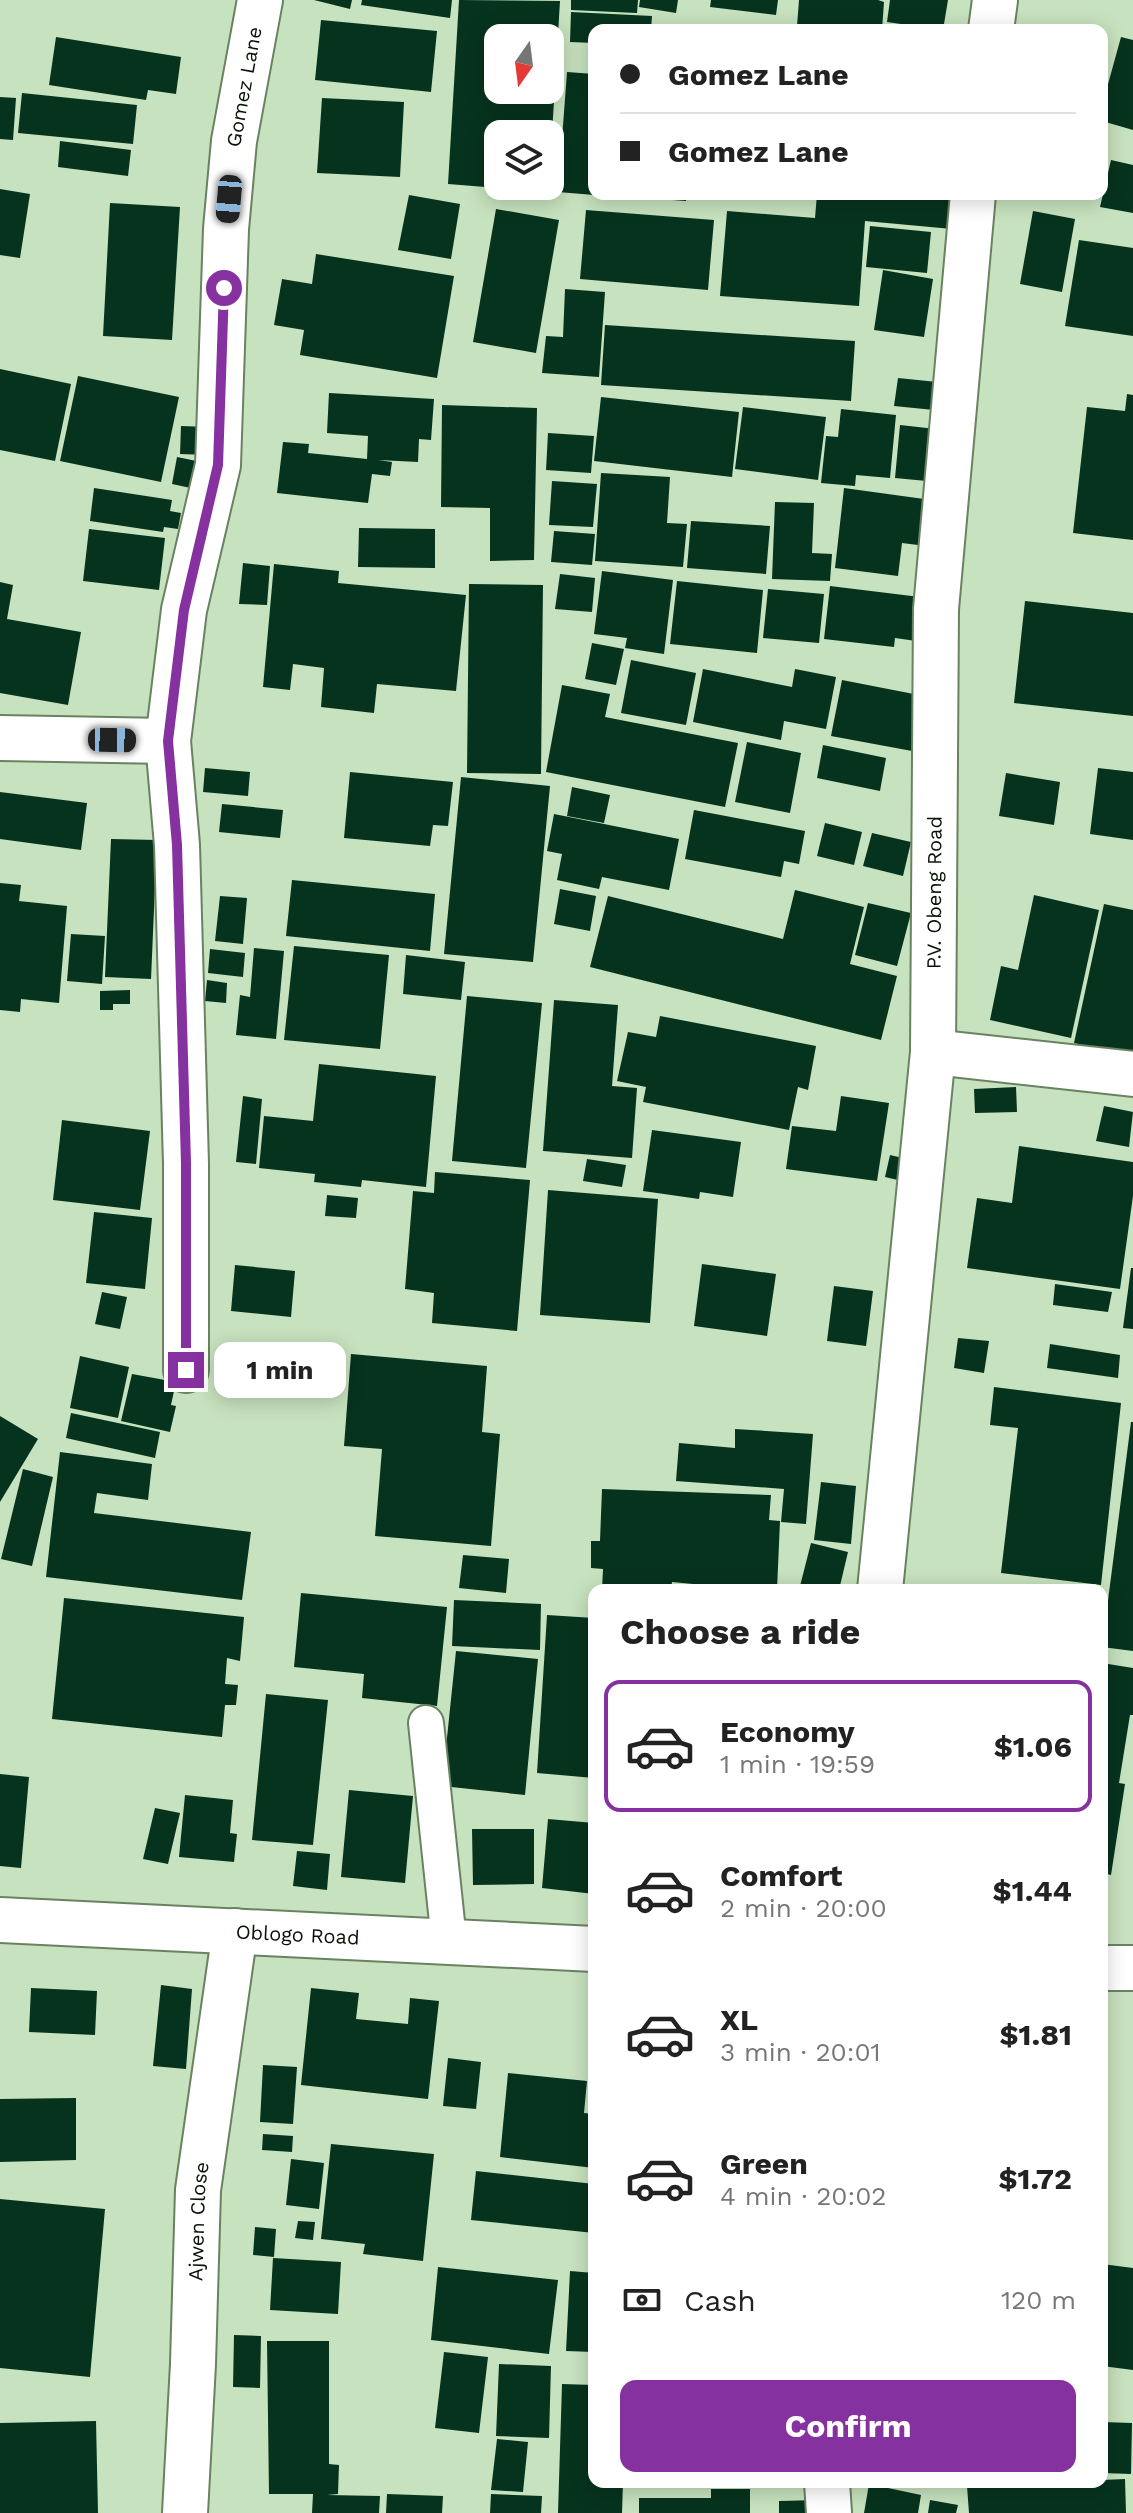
<!DOCTYPE html>
<html lang="en">
<head>
<meta charset="utf-8">
<style>
  :root { --surface:#fff; --page:#f6f6f6; --text:#222; --muted:#767676; --line:#e0e0e0; --accent:#8631a0 }
  body { margin:0; font-family:"Work Sans",sans-serif; background:var(--page); color:var(--text); height:100vh; display:flex; flex-direction:column; font-size:30px; white-space:nowrap }
  * { box-sizing:border-box; margin:0 }
  p { font-size:26px; color:var(--muted) }
  .icon { flex:none; width:44px; height:44px; fill:none; stroke:currentColor; stroke-width:2; stroke-linecap:round; stroke-linejoin:round }
  .map { position:relative; flex:1; overflow:hidden }
  .sheet { position:absolute; left:588px; top:1584px; width:520px; height:904px; display:flex; flex-direction:column; background:var(--surface); border-radius:16px; box-shadow:0 4px 20px #0003 }
  .sheet>* { flex:none }
  .top-card { position:absolute; left:588px; top:24px; width:520px; height:176px; border-radius:16px; box-shadow:0 4px 20px #0003; display:grid; align-content:center; height:176px; padding:0 32px; background:var(--surface) }
  .needle { width:52px; rotate:194deg }
  .fabs { position:absolute; left:484px; top:24px; display:grid; gap:16px }
  .fabs a { display:grid; place-items:center; width:80px; height:80px; border-radius:16px; background:var(--surface); box-shadow:0 4px 20px #0003; font-size:40px }
  .end { position:absolute; width:36px; height:36px; margin:-18px; border:10px solid #8631a0; background:#fff; box-shadow:0 0 0 4px #fff }
  .from { border-radius:50% }
  .bubble { position:absolute; height:56px; border-radius:16px; background:var(--surface); box-shadow:0 4px 20px #0003; font-size:26px; font-weight:700; line-height:56px; text-align:center }
  .car { position:absolute; width:24px; height:48px; margin:-24px -12px; border-radius:10px; box-shadow:0 0 6px 2px #0007; background:linear-gradient(#222 24%,#8ab4d8 0 40%,#222 0 76%,#8ab4d8 0 86%,#222 0) }
  .top-card b { display:flex; align-items:center; gap:28px; height:76px; font-size:30px }
  .top-card b+b { border-top:2px solid var(--line) }
  .top-card i { width:20px; height:20px; background:var(--text) }
  ul { padding:0; list-style:none }
  li { display:flex; align-items:center; gap:24px; height:132px; margin:0 16px 12px; padding:0 16px; border:4px solid transparent; border-radius:16px }
  li div { flex:1 }
  li b { display:block; font-size:30px }
  li em { font-style:normal; font-weight:700 }
  li.on { border-color:var(--accent) }
  li>.icon { width:72px; height:72px; stroke-width:1.5 }
  h2 { padding:0 32px; font-size:36px; line-height:96px }
  .pay { display:flex; align-items:center; gap:20px; height:88px; padding:0 32px; font-size:30px }
  .pay p { margin-inline-start:auto }
  .action { display:flex; gap:16px; margin-top:auto; padding:16px 32px }
  .action a { flex:1; height:92px; border-radius:16px; background:var(--accent); color:#fff; font-size:32px; font-weight:700; line-height:92px; text-align:center }
  .map>svg:first-child { display:block }
  .building { fill:#06331e; fill-rule:evenodd }
  .lines { fill:none; stroke-linecap:round; stroke-linejoin:round }
  .lane-casing { stroke:#698261; stroke-width:38 }
  .street-casing { stroke:#698261; stroke-width:48 }
  .secondary-casing { stroke:#698261; stroke-width:48 }
  .lane { stroke:#fff; stroke-width:34 }
  .street { stroke:#fff; stroke-width:44 }
  .secondary { stroke:#fff; stroke-width:44 }
  .route { stroke:#8631a0; stroke-width:10 }
  .labels { text-anchor:middle; dominant-baseline:central; stroke-width:8; stroke-linejoin:round; paint-order:stroke }
  .street-label { font-size:20px; fill:#091206; stroke:#c7e2be }
</style>
</head>
<body>
<div class="map">
<svg width="1133" height="2513" viewBox="0 0 1133 2513">
  <rect width="100%" height="100%" fill="#c7e2be"/>
  <path class="building" d="M314,0H352L350,9Z
    M362,0H452L450,18L361,5Z
    M459,0L560,1L552,134H498V188L448,184ZM498,38H550V90H498Z
    M571,0H638L637,13L571,10Z
    M640,0H678L676,13L639,7Z
    M711,0H778L776,15L710,7Z
    M799,0H878L884,2L882,30H832L797,26Z
    M890,0H948L943,30L887,22Z
    M571,12L652,16L651,30H594V43L570,42Z
    M321,20L437,31L431,92L315,80Z
    M56,37L181,57L176,94L148,90L146,100L49,85Z
    M1121,37L1133,40V130L1102,121V106Z
    M567,72L594,74V195L558,192Z
    M22,93L137,105L133,144L18,133Z
    M0,97L16,98L13,140L0,139Z
    M322,98L404,102L400,177L317,173Z
    M60,141L131,150L128,176L58,167Z
    M1111,160L1133,165V213L1100,207Z
    M0,189L30,194L20,258L0,255Z
    M617,194H687L686,201L617,196Z
    M817,194H955L952,229L865,221L859,306L720,296L727,211L815,218Z
    M409,195L460,204L451,259L398,250Z
    M110,203L180,207L172,340L103,336Z
    M496,209L559,220L536,353L473,342Z
    M586,210L714,220L708,290L580,279Z
    M1033,211L1075,219L1062,292L1020,284Z
    M870,226L931,232L927,273L866,267Z
    M1079,240L1133,248V336L1065,326Z
    M316,254L454,276L437,378L300,355L304,330L274,325L282,279L312,284Z
    M883,270L933,279L924,337L874,330Z
    M565,289L605,292L599,377L542,373L546,336L563,337Z
    M605,325L855,341L851,401L601,385Z
    M0,369L71,384L55,461L0,450Z
    M78,376L179,397L161,482L60,461Z
    M898,378L947,383L944,411L894,406Z
    M329,393L434,399L431,440L419,439L418,462L378,460L392,462L390,476L372,474L368,503L277,493L283,442L309,444L308,453L367,459L368,436L327,433Z
    M1127,394L1133,395V540L1073,533L1087,407L1125,411Z
    M601,397L739,412L732,477L594,461Z
    M442,405L537,408L534,560L490,561V508L441,507Z
    M743,407L826,417L818,480L735,469Z
    M841,409L896,415L890,478L856,475L855,486L821,483L826,436L838,437Z
    M900,425L936,429L937,482L895,478Z
    M181,426L209,427L208,455L180,454Z
    M548,433L594,436L591,473L546,470Z
    M177,457L206,463L200,490L172,484Z
    M601,473L670,477L667,523L687,524L683,567L595,561Z
    M552,481L597,484L593,527L549,525Z
    M94,488L172,500L170,511L181,513L178,529L164,527L163,532L90,521Z
    M844,488L924,499L918,545L902,543L898,576L835,568Z
    M775,502L814,503L812,553L832,554L830,581L772,579Z
    M691,521L770,526L766,574L687,568Z
    M359,528L435,529V568L358,567Z
    M89,529L165,538L159,590L83,581Z
    M554,531L595,534L592,565L551,562Z
    M243,563L270,566L267,605L239,604Z
    M274,564L339,571L338,583L466,595L456,691L377,684L374,713L321,707L324,668L293,664L290,690L263,687Z
    M602,571L673,580L664,654L625,648L627,638L594,634Z
    M560,574L595,578L592,612L555,609Z
    M677,581L763,590L757,653L670,644Z
    M0,582L13,585L7,619L81,632L68,705L0,693Z
    M469,584L543,585L541,774L467,773Z
    M830,586L928,598L923,642L895,638L894,647L824,639Z
    M768,589L824,594L819,643L763,638Z
    M1025,601L1133,613V716L1014,703Z
    M592,643L624,649L616,685L585,679Z
    M631,660L696,673L686,725L621,713Z
    M703,669L792,687L795,669L836,677L826,729L784,721L781,740L693,722Z
    M842,680L924,696L912,751L831,736Z
    M562,685L610,694L605,717L738,743L725,807L546,772Z
    M747,742L801,753L790,813L735,802Z
    M823,745L886,758L880,791L817,778Z
    M205,768L250,772L248,796L203,792Z
    M1098,768L1133,772V840L1090,834Z
    M350,772L453,782L448,826L433,825L430,846L344,838Z
    M1006,773L1060,782L1054,825L999,816Z
    M461,777L550,786L533,962L444,954Z
    M572,787L610,795L604,823L567,816Z
    M0,792L87,803L81,850L0,839Z
    M222,804L283,810L280,838L219,832Z
    M694,810L805,831L799,864L784,861L781,877L685,859Z
    M554,814L679,839L669,890L602,877L599,889L557,880L562,854L547,851Z
    M825,823L862,832L854,865L817,856Z
    M872,833L911,842L903,876L863,866Z
    M111,839L157,840L151,979L105,977Z
    M292,880L435,894L430,951L286,936Z
    M0,883L21,885L19,901L67,906L59,1003L21,999L20,1012L0,1010Z
    M560,889L596,896L590,931L554,924Z
    M795,890L864,907L850,964L897,976L881,1040L590,967L608,896L783,939Z
    M1034,895L1099,910L1071,1038L990,1020L1001,966L1018,970Z
    M220,896L247,898L243,944L215,941Z
    M868,903L911,913L897,966L855,955Z
    M1104,904L1133,910V1057L1074,1043Z
    M71,934L105,936L102,984L67,981Z
    M294,946L389,955L380,1049L284,1040Z
    M254,948L284,951L276,1039L236,1035L240,995L250,997Z
    M210,949L245,953L243,977L208,973Z
    M406,955L465,962L461,1000L403,994Z
    M207,980L227,983L226,1003L205,1001Z
    M130,990V1004H113V1010H100V991Z
    M467,996L542,1003L526,1168L452,1161Z
    M554,1000L618,1005L612,1086L637,1088L632,1158L543,1151Z
    M660,1016L816,1046L808,1090L798,1087L789,1130L643,1102L646,1087L617,1081L628,1032L656,1037Z
    M319,1064L436,1076L426,1187L362,1180L361,1187L314,1182L315,1174L259,1168L264,1116L313,1121Z
    M1016,1087L1017,1112L975,1113L974,1089Z
    M243,1096L262,1099L256,1164L236,1162Z
    M841,1096L889,1103L877,1181L786,1169L792,1126L836,1131Z
    M1104,1106L1133,1112L1129,1147L1096,1141Z
    M62,1120L150,1131L140,1210L53,1200Z
    M652,1130L741,1142L733,1197L700,1192L699,1199L643,1191Z
    M1019,1146L1133,1162V1196L1120,1289L967,1268L977,1198L1012,1203Z
    M890,1155L907,1159L902,1181L885,1177Z
    M587,1159L626,1165L622,1187L583,1181Z
    M435,1172L530,1180L517,1331L432,1323L434,1293L405,1289L413,1191L434,1193Z
    M548,1190L658,1199L650,1323L540,1315Z
    M327,1195L358,1198L356,1218L325,1216Z
    M94,1212L152,1218L145,1289L86,1283Z
    M702,1264L776,1274L767,1336L694,1326Z
    M235,1265L295,1271L291,1317L231,1311Z
    M1131,1268H1133V1329L1123,1328Z
    M1055,1284L1112,1292L1108,1312L1053,1305Z
    M834,1286L873,1291L866,1346L827,1341Z
    M102,1292L127,1297L120,1329L95,1324Z
    M958,1338L989,1341L984,1373L954,1368Z
    M1050,1344L1120,1355L1118,1378L1047,1368Z
    M351,1354L487,1366L482,1432L500,1434L491,1546L375,1536L382,1449L344,1446Z
    M80,1356L129,1367L118,1418L70,1408Z
    M132,1374L176,1382L171,1405L176,1406L170,1432L121,1421Z
    M994,1387L1121,1403L1101,1585L1001,1573L1018,1428L990,1425Z
    M71,1413L160,1432L155,1458L66,1438Z
    M0,1416L38,1439L0,1502Z
    M1131,1422H1133V1651L1102,1647Z
    M735,1429L813,1434L806,1524L781,1522L784,1489L676,1481L679,1443L735,1448Z
    M60,1452L152,1464L148,1500L97,1493L94,1513L251,1532L242,1600L46,1577Z
    M23,1469L53,1477L32,1566L1,1559Z
    M821,1482L856,1486L851,1544L814,1540Z
    M602,1489L771,1495L769,1520L780,1521L777,1590H692L693,1584L672,1582L671,1590H602L603,1569L591,1568V1541H600Z
    M811,1543L848,1552L839,1590H816L800,1586Z
    M463,1555L509,1559L506,1593L459,1588Z
    M301,1593L447,1607L437,1706L362,1698L364,1674L294,1667Z
    M64,1598L244,1617L240,1661L227,1658L225,1684L238,1685L236,1705H225L222,1737L52,1719Z
    M454,1600L541,1604L540,1650L452,1646Z
    M547,1615L594,1618V1778L537,1773Z
    M456,1651L538,1659L525,1795L442,1786Z
    M1102,1663L1133,1668V1715H1130L1119,1783L1125,1784L1111,1875L1102,1873Z
    M266,1694L328,1700L313,1845L252,1840Z
    M0,1774L29,1777L21,1868L0,1866Z
    M349,1790L413,1796L405,1883L341,1877Z
    M185,1795L233,1800L230,1833L237,1834L234,1862L179,1857Z
    M155,1808L180,1813L168,1864L143,1859Z
    M548,1819L594,1823V1894L542,1888Z
    M472,1829H534V1884L473,1885Z
    M297,1851L330,1854L327,1890L293,1886Z
    M161,1985L192,1989L186,2069L153,2066Z
    M31,1988L97,1991L95,2035L29,2032Z
    M311,1988L359,1993L356,2019L408,2024L410,1998L439,2001L428,2099L301,2085Z
    M448,2058L481,2062L476,2109L443,2106Z
    M263,2065L297,2067L293,2124L260,2122Z
    M508,2073L587,2081L584,2113L594,2114V2168L500,2157Z
    M76,2098V2160L0,2162V2099Z
    M263,2134L293,2136L292,2152L262,2150Z
    M331,2144L434,2154L423,2261L363,2254L365,2244L321,2239Z
    M291,2159L324,2163L319,2209L286,2205Z
    M476,2171L594,2184V2233L471,2220Z
    M0,2199L105,2209L90,2377L0,2368Z
    M298,2221L315,2222L313,2240L295,2238Z
    M255,2227L276,2229L274,2257L253,2255Z
    M273,2258L341,2262L338,2314L270,2310Z
    M1102,2264L1133,2268V2370L1102,2366Z
    M438,2267L558,2280L549,2354L431,2340Z
    M570,2271L594,2273V2352L566,2351Z
    M234,2335L261,2336L260,2388L233,2387Z
    M267,2341H329V2464L339,2465L338,2494L327,2495L380,2496L379,2513H312L313,2494H269Z
    M444,2352L488,2357L479,2433L435,2428Z
    M499,2364L551,2366L549,2438L496,2436Z
    M562,2384L594,2385V2482H623L622,2513H558Z
    M96,2421L98,2513H0V2423Z
    M1102,2422L1132,2423L1131,2474L1102,2473Z
    M497,2439L528,2442L523,2492L491,2490Z
    M1125,2479L1126,2513H969L967,2486L1102,2482V2480Z
    M869,2484L921,2495L918,2513H864Z
    M711,2489H750V2513H639V2498H711Z
    M387,2494L443,2496L442,2513H386Z
    M491,2494L542,2496L541,2513H490Z
    M819,2500L820,2513H779V2501Z
    M930,2500L958,2505L956,2513H928Z"/>
  <g class="lines">
    <g class="lane-casing">
      <path id="lane" d="M426,1723L449,1941"/>
    </g>
    <g class="street-casing">
      <g id="street">
        <path d="M991,30L995,0"/>
        <path d="M0,738L168,741"/>
        <path d="M933,1052L1133,1074"/>
        <path id="s1" d="M186,1370V1164L177,845L168,741L184,610L218,465L226,229L234,141L260,0"/>
        <path id="s2" d="M880,1590L933,1052L936,609L973,194"/>
        <path d="M827,2482L829,2513"/>
        <path id="s3" d="M185,2513L193,2364L198,2190L235,1931"/>
      </g>
    </g>
    <g class="secondary-casing">
      <g id="secondary">
        <path id="s4" d="M0,1920L594,1949"/>
        <path d="M1102,1968H1133"/>
      </g>
    </g>
    <use href="#lane" class="lane"/>
    <use href="#street" class="street"/>
    <use href="#secondary" class="secondary"/>
  </g>
  <g class="lines">
    <path class="route" d="M186,1370V1164L177,845L168,741L184,610L218,465L224,288"/>
  </g>
  <g class="labels">
    <g class="street-label">
      <text stroke="none"><textPath href="#s1" startOffset="1290">Gomez Lane</textPath></text>
      <text stroke="none"><textPath href="#s2" startOffset="700">P.V. Obeng Road</textPath></text>
      <text stroke="none"><textPath href="#s4" startOffset="298">Oblogo Road</textPath></text>
      <text stroke="none"><textPath href="#s3" startOffset="292">Ajwen Close</textPath></text>
    </g>
  </g>
</svg>
<div class="fabs">
<a><svg class="needle" viewBox="-14 -14 28 28"><path d="M0-13l5 13h-10z" fill="#e53935"/><path d="M0 13l5-13h-10z" fill="#767676"/></svg></a>
<a><svg class="icon" aria-label="layers" viewBox="0 0 24 24"><path d="M12 4l9 5-9 5-9-5zM3 14l9 5 9-5"/></svg></a>
</div>
<i class="end from" style="left:224px;top:288px"></i>
<i class="end" style="left:186px;top:1370px"></i>
<div class="bubble" style="left:214px;top:1342px;width:132px">1 min</div>
<i class="car" style="left:229px;top:199px;rotate:185deg"></i>
<i class="car" style="left:112px;top:740px;rotate:91deg"></i>
<div class="top-card">
<b><i class="from"></i>Gomez Lane</b>
<b><i></i>Gomez Lane</b>
</div>
<section class="sheet">
<h2>Choose a ride</h2>
<ul>
<li class="on"><svg class="icon" aria-label="car" viewBox="0 0 24 24"><path d="M5 17H2v-5l4-1 3-4h7l3 4 3 1v5h-3M9 17h6M6 11h13"/><circle cx="7" cy="17" r="2"/><circle cx="17" cy="17" r="2"/></svg><div><b>Economy</b><p>1 min · 19:59</p></div><em>$1.06</em></li>
<li><svg class="icon" aria-label="car" viewBox="0 0 24 24"><path d="M5 17H2v-5l4-1 3-4h7l3 4 3 1v5h-3M9 17h6M6 11h13"/><circle cx="7" cy="17" r="2"/><circle cx="17" cy="17" r="2"/></svg><div><b>Comfort</b><p>2 min · 20:00</p></div><em>$1.44</em></li>
<li><svg class="icon" aria-label="car" viewBox="0 0 24 24"><path d="M5 17H2v-5l4-1 3-4h7l3 4 3 1v5h-3M9 17h6M6 11h13"/><circle cx="7" cy="17" r="2"/><circle cx="17" cy="17" r="2"/></svg><div><b>XL</b><p>3 min · 20:01</p></div><em>$1.81</em></li>
<li><svg class="icon" aria-label="car" viewBox="0 0 24 24"><path d="M5 17H2v-5l4-1 3-4h7l3 4 3 1v5h-3M9 17h6M6 11h13"/><circle cx="7" cy="17" r="2"/><circle cx="17" cy="17" r="2"/></svg><div><b>Green</b><p>4 min · 20:02</p></div><em>$1.72</em></li>
</ul>
<div class="pay"><svg class="icon" aria-label="cash" viewBox="0 0 24 24"><path d="M3 7h18v10H3z"/><circle cx="12" cy="12" r="2"/></svg>Cash<p>120 m</p></div>
<div class="action"><a>Confirm</a></div>
</section>
</div>
</body>
</html>
